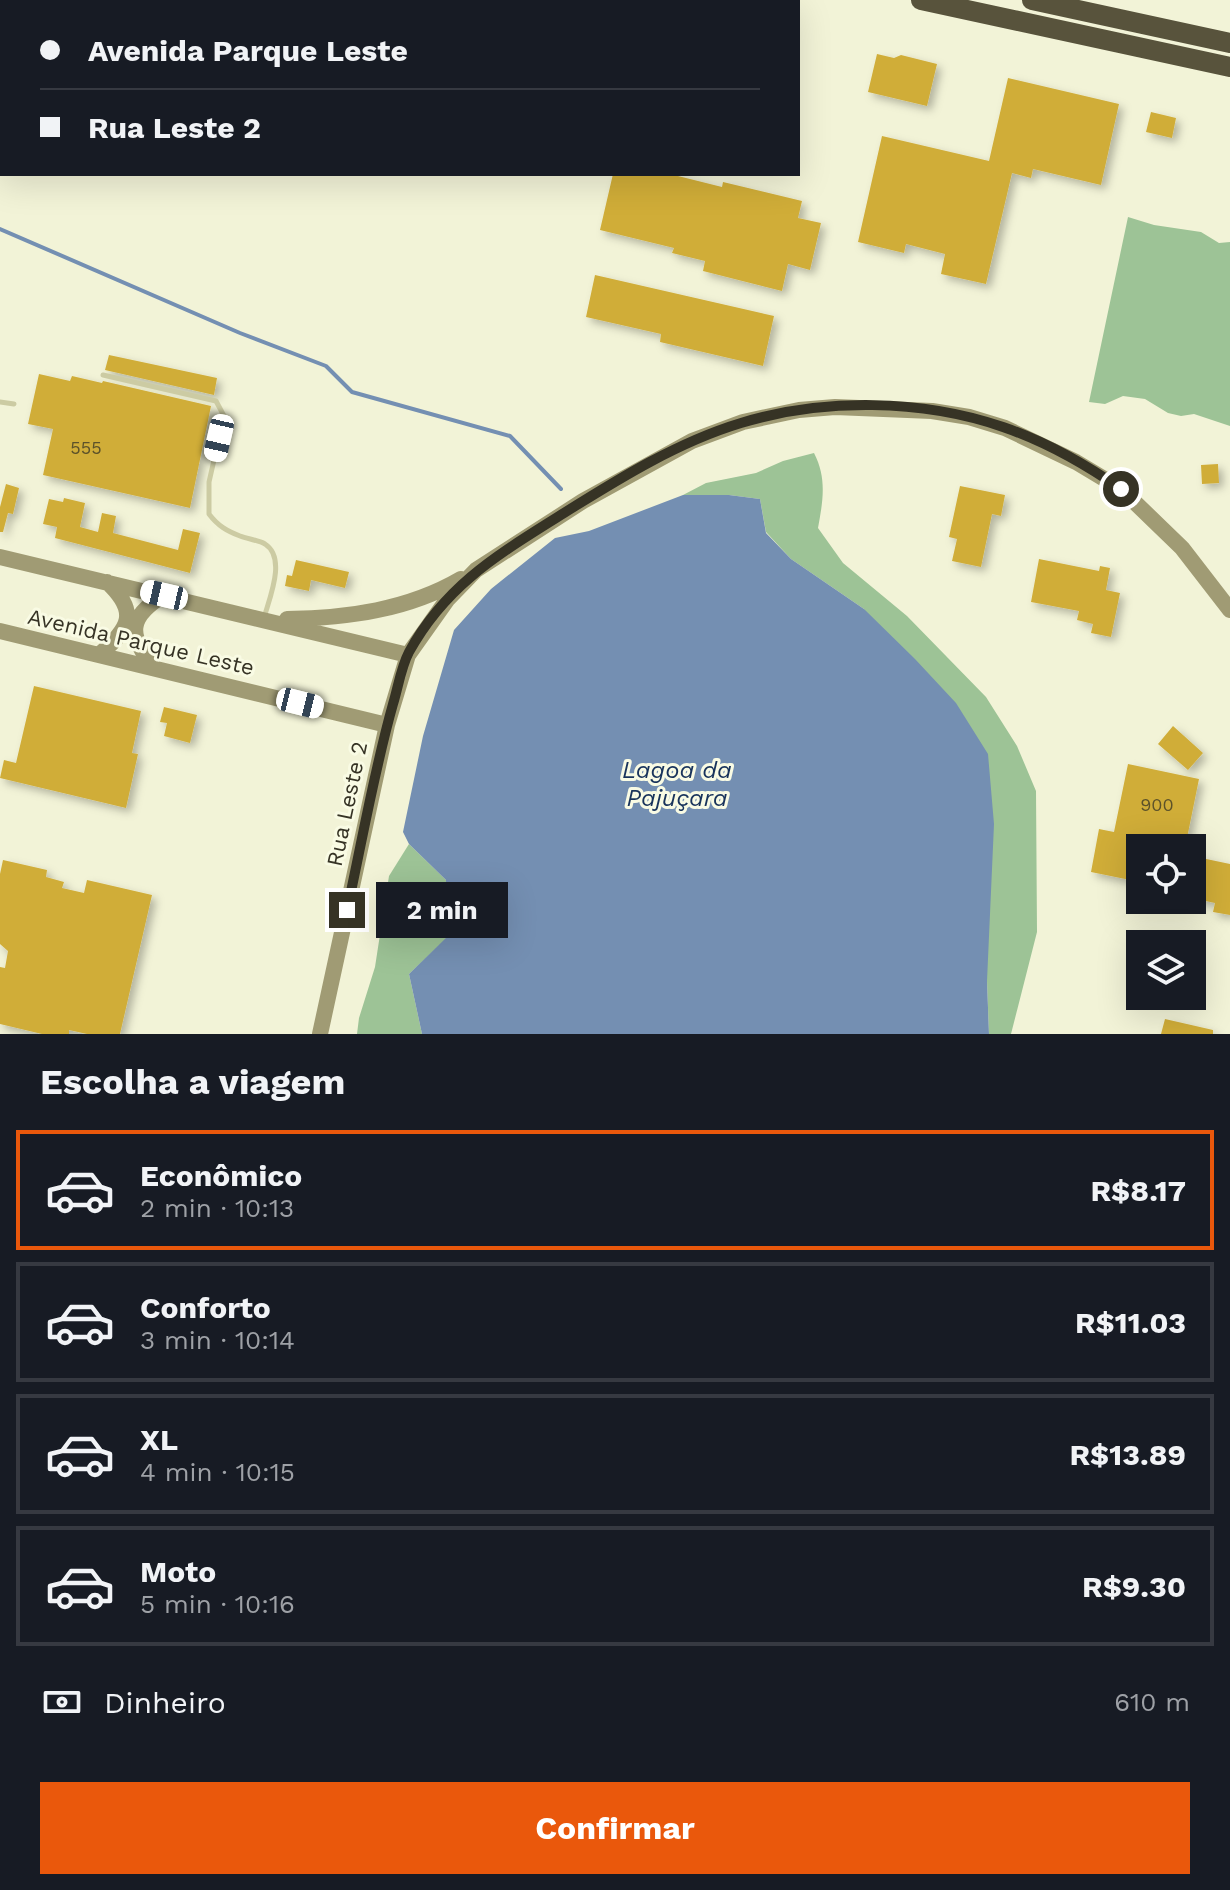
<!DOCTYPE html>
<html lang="pt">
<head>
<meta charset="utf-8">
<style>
  :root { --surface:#171b24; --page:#20242c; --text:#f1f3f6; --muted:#9ea1a6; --line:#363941; --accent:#ea580c }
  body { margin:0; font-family:"Work Sans",sans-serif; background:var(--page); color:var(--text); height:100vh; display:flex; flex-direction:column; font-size:30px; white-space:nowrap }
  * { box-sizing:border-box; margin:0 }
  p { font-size:26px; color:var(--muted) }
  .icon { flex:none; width:44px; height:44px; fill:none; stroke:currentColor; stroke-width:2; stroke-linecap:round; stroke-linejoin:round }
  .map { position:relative; height:1034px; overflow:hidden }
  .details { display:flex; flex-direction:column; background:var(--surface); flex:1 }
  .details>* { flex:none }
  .guide { position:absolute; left:0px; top:0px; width:800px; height:176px; box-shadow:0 8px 32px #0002; display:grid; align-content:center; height:176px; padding:0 40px; background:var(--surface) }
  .controls { position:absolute; left:1126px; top:834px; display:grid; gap:16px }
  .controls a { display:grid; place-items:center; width:80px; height:80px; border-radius:0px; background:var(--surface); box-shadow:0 8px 32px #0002; font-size:40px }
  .end { position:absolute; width:36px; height:36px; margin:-18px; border:10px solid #363325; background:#fff; box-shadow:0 0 0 4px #fff }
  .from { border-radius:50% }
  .bubble { position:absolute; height:56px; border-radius:0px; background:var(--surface); box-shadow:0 8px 32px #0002; font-size:26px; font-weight:700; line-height:56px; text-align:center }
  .car { position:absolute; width:24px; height:48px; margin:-24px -12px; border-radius:10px; box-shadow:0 0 6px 2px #0007; background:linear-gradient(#fff 24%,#345 0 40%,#fff 0 76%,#345 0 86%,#fff 0) }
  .guide b { display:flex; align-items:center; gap:28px; height:76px; font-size:30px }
  .guide b+b { border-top:2px solid var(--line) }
  .guide i { width:20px; height:20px; background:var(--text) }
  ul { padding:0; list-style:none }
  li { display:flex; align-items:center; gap:24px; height:120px; margin:0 16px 12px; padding:0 24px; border:4px solid var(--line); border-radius:0px }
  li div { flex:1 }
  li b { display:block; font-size:30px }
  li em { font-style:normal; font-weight:700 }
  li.current { border-color:var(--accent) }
  li>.icon { width:72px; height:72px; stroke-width:1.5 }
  h2 { padding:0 40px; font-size:36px; line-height:96px }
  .pay { display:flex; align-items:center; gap:20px; height:88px; padding:0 40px; font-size:30px }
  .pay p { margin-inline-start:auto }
  .cta { display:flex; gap:16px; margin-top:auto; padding:16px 40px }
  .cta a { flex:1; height:92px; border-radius:0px; background:var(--accent); color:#fff; font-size:32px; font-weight:700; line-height:92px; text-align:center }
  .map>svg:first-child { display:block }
  .green { fill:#9dc396 }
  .water { fill:#748fb2 }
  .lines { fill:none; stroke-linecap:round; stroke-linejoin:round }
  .stream { stroke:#748fb2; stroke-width:4 }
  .building { fill:#d0ad39; filter:url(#shadow) }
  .lane { stroke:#cccba3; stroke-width:5 }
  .secondary { stroke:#a09b74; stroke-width:16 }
  .highway { stroke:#58533c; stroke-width:20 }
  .route { stroke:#363325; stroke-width:10 }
  .labels { text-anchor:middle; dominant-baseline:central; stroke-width:6; stroke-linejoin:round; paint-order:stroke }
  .number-label { font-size:18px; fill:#5c522a }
  .street-label { font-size:22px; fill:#363325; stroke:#f9fbe4 }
  .water-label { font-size:24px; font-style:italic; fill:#18335b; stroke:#f9fbe4 }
</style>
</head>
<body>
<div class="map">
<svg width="1230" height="1034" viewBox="0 0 1230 1034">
  <defs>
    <filter id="shadow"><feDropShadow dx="4.5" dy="4.5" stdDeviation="4" flood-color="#0004"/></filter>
  </defs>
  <rect width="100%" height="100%" fill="#f2f3d7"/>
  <path class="green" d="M1128,217L1154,225L1201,232L1219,243L1230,242V426L1194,414L1181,416L1168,413L1145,399L1123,396L1105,404L1089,402Z
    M814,453C827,478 823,501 818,528L843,563L907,616L986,697L1017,746L1036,791L1037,932L1011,1034H989L987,981L864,609L791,559L766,532L760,499L729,495H683L706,483L756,473L783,461Z
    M409,844L446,880L448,937L409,974L422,1034H357L359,1018L375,967L389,876Z"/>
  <path class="water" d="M683,495H729L760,499L766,533L791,559L864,609L915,659L956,703L988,754L994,824L987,981L989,1034H422L409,974L447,937L446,880L409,844L403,832L423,736L454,630L491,589L555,538L589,531Z"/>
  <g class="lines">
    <path class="stream" d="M0,229L240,333L326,366L352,392L510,436L561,489"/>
  </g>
  <path class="building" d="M877,54L894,58L901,55L937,64L927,106L868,92Z
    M1008,78L1119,104L1101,185L1033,169L1031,178L1012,173L986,284L941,274L945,254L906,244L904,253L858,242L882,136L989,161Z
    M1151,112L1176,118L1172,138L1146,132Z
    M613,174H670L722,187L723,182L802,201L798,218L821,223L810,270L788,264L782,291L703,271L705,261L672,253L674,248L600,230Z
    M595,275L774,316L763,366L660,342L661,334L586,317Z
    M109,355L217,378L214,395L105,370Z
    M39,374L70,381L72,376L102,383L103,381L211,406L190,508L43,475L53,429L28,424Z
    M1218,464L1219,483L1202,484L1201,465Z
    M6,484L19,488L13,514L8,513L3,532H0V507Z
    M960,486L1005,495L1001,516L992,514L981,567L952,561L957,539L949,537Z
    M64,498L85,503L80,527L98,532L102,513L116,516L113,533L178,550L183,529L200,533L190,573L55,538L57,527L43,524L49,499L63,502Z
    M1039,559L1099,571L1100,566L1110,568L1106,590L1120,593L1111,637L1091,633L1093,624L1077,620L1079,611L1031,602Z
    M296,560L349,572L345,588L311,580L309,591L285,586L287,575L292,576Z
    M34,686L141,711L132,753L138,754L126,808L0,778L4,760L16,763Z
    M164,707L197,715L190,743L164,736L167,723L160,722Z
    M1173,726L1203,753L1188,770L1158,744Z
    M1128,764L1199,779L1185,848H1140V882L1091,872L1099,829L1114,832Z
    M1192,856L1230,864V915L1213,912L1215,903L1192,898Z
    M3,860L47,870L46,877L64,882L62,888L84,893L87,880L152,895L120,1034H87L69,1030V1034H42L0,1024V967L5,968L8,951L0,944V874Z
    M1165,1019L1213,1030V1034H1161Z"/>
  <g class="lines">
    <path class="lane" d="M72,2V0
      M0,61H2
      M103,375L216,401L224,416L209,482V514C218,526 227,531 240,536C248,539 258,540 265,544C287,558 269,599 264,618
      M0,402L14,404"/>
    <path class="secondary" d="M0,557L408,655
      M287,619C347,618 408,610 461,579
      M0,631L387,725
      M100,654C130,628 139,612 107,582
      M154,667C127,635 128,617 164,595
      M320,1034L387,725L408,655L447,600L476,570L583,501L692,441L743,422L799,410L835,407L932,411L969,417L1005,428L1076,462L1121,489L1182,548L1230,610"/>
    <path class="highway" d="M921,0L1230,67
      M1032,0L1230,43"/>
  </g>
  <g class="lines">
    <path class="route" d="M347,910C362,842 374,771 393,704C398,688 401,667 409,652C447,583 501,553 564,513C620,478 678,442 741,423C823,398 922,399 1003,427C1044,441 1085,464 1121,489"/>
  </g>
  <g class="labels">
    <g class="number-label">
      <text x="86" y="447">555</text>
      <text x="1157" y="804">900</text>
    </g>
    <g class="street-label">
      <text transform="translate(141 642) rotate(13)">Avenida Parque Leste</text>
      <text transform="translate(347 804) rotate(-78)">Rua Leste 2</text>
    </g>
    <g class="water-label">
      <text x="677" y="770">Lagoa da<tspan x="677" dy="28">Pajuçara</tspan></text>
    </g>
  </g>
</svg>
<div class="controls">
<a><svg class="icon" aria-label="locate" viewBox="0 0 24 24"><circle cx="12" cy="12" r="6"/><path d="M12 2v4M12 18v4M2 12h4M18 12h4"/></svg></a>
<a><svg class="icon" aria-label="layers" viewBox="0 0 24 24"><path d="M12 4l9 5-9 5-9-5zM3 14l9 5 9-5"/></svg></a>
</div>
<i class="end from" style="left:1121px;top:489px"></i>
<i class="end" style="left:347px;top:910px"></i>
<div class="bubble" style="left:376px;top:882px;width:132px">2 min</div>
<i class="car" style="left:219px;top:438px;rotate:193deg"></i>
<i class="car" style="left:164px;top:595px;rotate:283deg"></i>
<i class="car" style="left:300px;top:703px;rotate:104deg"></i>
<div class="guide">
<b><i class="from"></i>Avenida Parque Leste</b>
<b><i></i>Rua Leste 2</b>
</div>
</div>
<section class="details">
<h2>Escolha a viagem</h2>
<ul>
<li class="current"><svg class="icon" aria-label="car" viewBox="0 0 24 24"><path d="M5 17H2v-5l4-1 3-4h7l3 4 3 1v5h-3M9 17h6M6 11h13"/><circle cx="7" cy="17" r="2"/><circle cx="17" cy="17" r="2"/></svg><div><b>Econômico</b><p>2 min · 10:13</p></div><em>R$8.17</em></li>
<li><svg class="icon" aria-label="car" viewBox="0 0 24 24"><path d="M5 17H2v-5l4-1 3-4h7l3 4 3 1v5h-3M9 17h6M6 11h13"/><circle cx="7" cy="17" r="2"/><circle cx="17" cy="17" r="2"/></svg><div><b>Conforto</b><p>3 min · 10:14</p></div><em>R$11.03</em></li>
<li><svg class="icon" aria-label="car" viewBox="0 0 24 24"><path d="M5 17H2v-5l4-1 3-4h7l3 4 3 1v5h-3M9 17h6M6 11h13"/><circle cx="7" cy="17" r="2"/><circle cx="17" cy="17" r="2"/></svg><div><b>XL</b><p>4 min · 10:15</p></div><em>R$13.89</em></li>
<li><svg class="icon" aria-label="car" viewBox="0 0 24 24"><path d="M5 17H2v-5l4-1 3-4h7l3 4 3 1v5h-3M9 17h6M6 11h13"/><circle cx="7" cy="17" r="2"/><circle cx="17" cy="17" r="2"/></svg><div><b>Moto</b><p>5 min · 10:16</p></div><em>R$9.30</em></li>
</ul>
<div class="pay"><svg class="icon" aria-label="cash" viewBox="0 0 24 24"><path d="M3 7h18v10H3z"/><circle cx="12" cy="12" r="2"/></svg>Dinheiro<p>610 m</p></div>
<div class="cta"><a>Confirmar</a></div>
</section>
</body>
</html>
